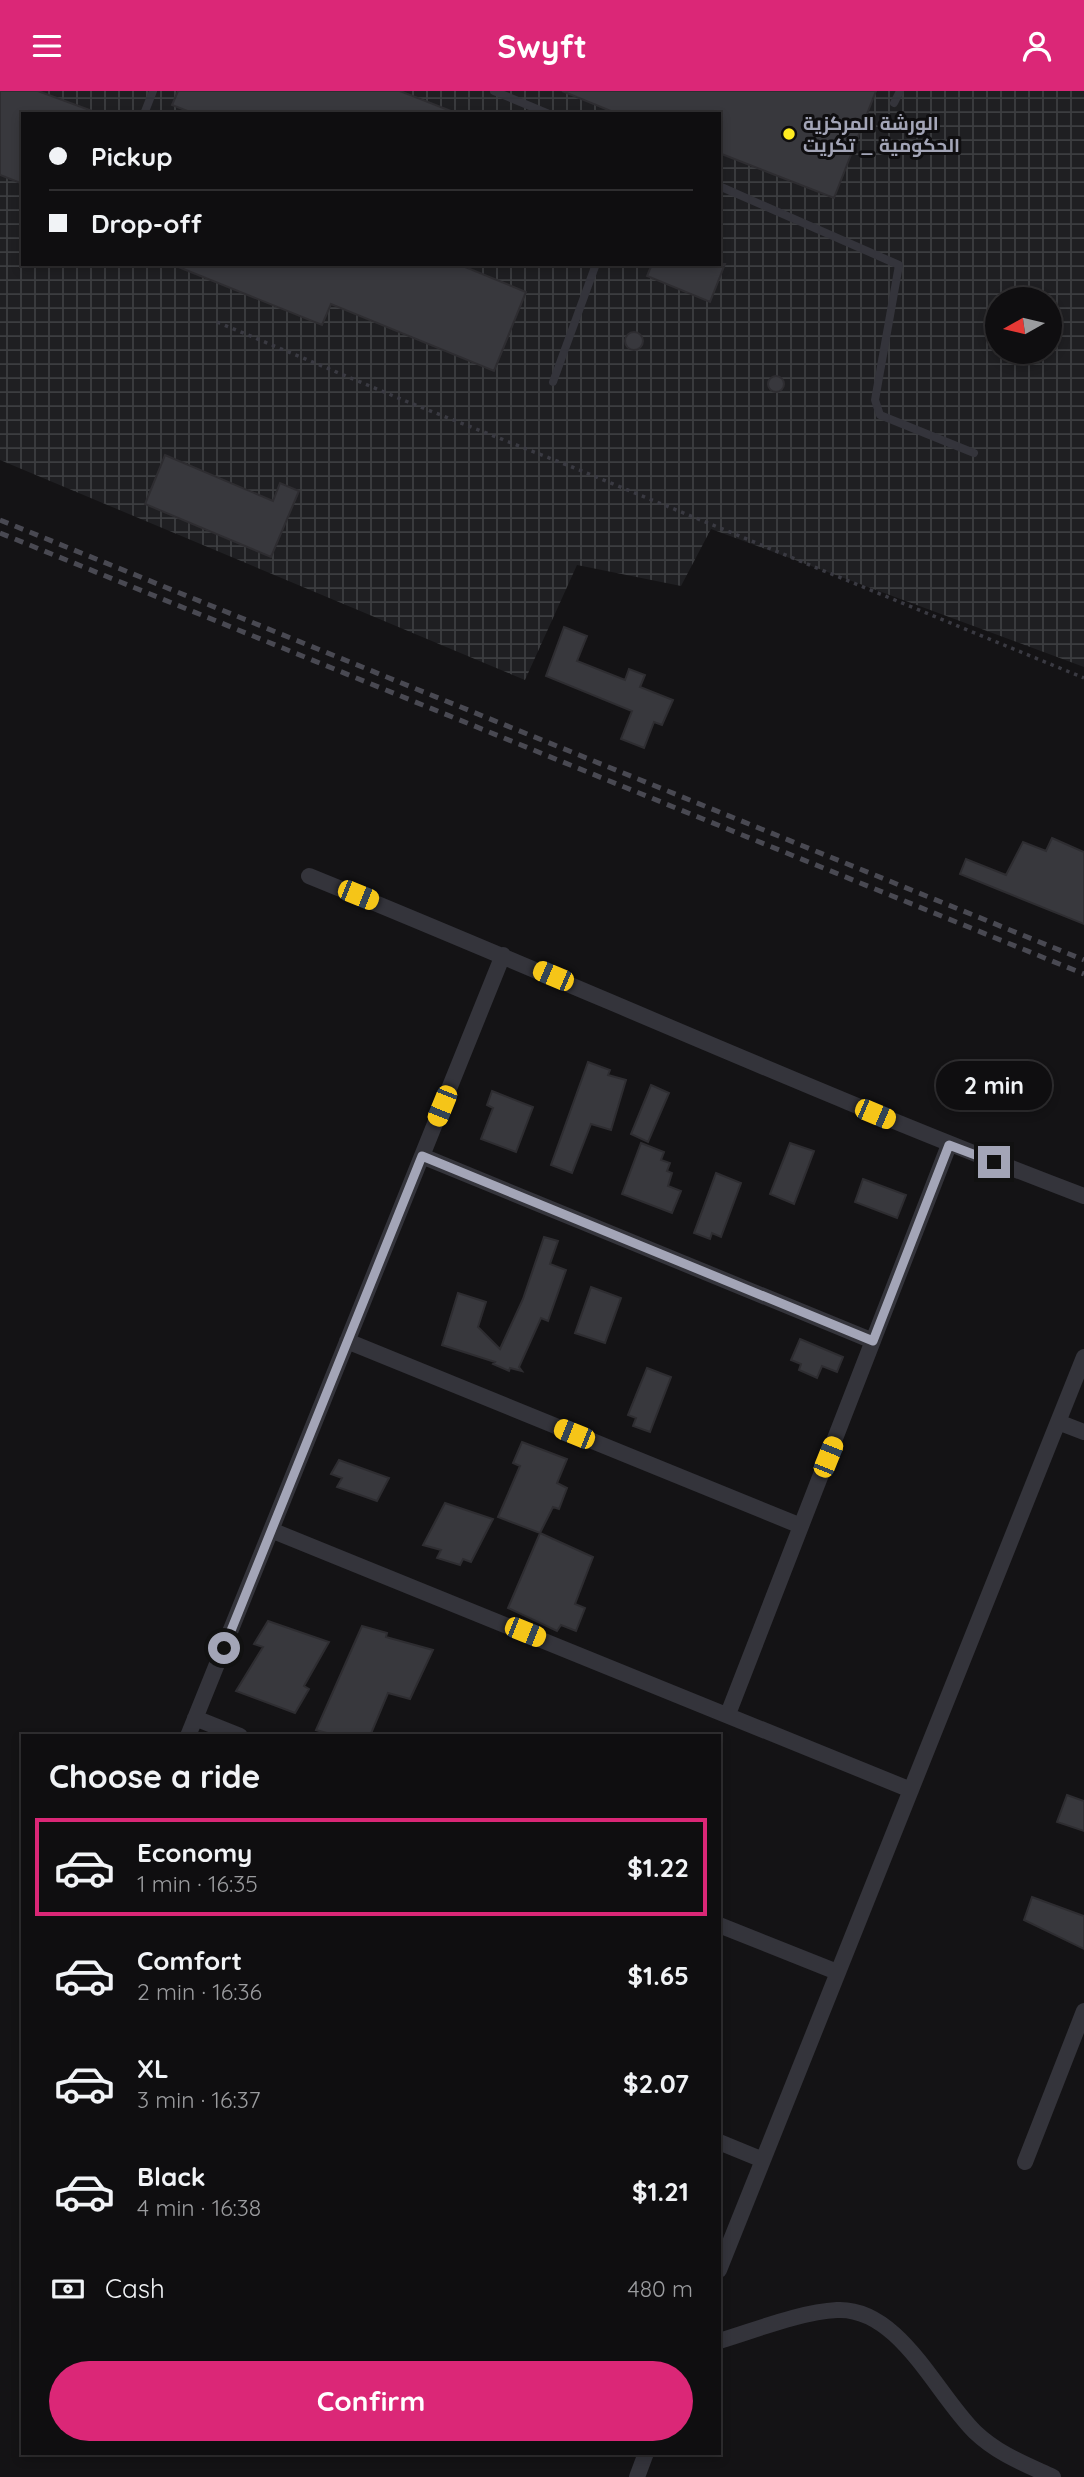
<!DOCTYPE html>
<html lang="en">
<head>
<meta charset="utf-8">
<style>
  :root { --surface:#0f0e10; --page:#181719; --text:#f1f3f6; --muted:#9b9c9f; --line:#2f2e30; --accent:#db2777 }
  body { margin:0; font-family:Quicksand,Cairo,sans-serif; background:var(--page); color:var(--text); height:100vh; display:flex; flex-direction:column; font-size:26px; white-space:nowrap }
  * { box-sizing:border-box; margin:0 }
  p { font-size:23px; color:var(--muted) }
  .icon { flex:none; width:38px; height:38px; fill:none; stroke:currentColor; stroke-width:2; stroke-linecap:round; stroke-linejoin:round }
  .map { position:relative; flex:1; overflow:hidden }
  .details { position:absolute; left:21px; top:1643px; width:700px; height:721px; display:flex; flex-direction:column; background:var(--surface); border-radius:0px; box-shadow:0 4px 10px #0003,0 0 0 2px var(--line) }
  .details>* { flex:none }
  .hud { position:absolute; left:21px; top:21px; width:700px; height:154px; border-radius:0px; box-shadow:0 4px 10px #0003,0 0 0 2px var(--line); display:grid; align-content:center; height:154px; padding:0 28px; background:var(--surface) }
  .needle { width:46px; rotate:262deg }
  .buttons { position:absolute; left:985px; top:196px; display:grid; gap:14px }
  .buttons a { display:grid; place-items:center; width:77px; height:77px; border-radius:50%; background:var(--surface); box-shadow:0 4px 10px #0003,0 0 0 2px var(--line); font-size:35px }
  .end { position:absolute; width:32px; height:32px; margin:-16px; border:9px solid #a3a5b7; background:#111; box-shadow:0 0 0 4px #111 }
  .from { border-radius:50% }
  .bubble { position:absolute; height:49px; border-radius:24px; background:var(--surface); box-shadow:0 4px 10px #0003,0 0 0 2px var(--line); font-size:23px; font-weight:700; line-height:49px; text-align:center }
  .car { position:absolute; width:21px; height:42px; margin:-21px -10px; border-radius:9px; box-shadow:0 0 5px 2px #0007; background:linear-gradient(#f5c518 24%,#345 0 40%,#f5c518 0 76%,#345 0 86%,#f5c518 0) }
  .hud b { display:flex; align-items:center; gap:24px; height:66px; font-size:26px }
  .hud b+b { border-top:2px solid var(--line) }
  .hud i { width:18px; height:18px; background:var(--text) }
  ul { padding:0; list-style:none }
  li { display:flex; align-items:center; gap:21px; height:98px; margin:0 14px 10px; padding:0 14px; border:4px solid transparent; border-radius:0px }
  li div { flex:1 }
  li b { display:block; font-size:26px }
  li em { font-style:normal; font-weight:700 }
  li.active { border-color:var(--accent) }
  li>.icon { width:63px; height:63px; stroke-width:1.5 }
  h2 { padding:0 28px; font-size:32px; line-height:84px }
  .pay { display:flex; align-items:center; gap:18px; height:77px; padding:0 28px; font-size:26px }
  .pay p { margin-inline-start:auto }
  .action { display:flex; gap:14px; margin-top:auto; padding:14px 28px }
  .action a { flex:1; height:80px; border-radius:42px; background:var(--accent); color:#fff; font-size:28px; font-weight:700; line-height:80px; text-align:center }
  header { display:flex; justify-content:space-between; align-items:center; height:91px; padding:0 28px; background:var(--accent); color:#fff; font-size:32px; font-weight:700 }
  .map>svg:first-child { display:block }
  .industrial { fill:url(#industrial-grid); fill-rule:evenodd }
  .building { fill:#38383d; stroke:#2e2d31; stroke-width:2 }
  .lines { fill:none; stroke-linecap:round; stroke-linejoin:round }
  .path { stroke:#3a3a42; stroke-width:3.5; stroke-dasharray:3.5 5; stroke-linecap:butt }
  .service { stroke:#34343b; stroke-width:8 }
  .minor { stroke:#34343b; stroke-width:16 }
  .rail { stroke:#494952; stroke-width:5; stroke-dasharray:9 7; stroke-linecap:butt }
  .route { stroke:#a3a5b7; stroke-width:9 }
  .poi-dot { fill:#ffec21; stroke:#0f0e10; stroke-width:2.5 }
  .labels { text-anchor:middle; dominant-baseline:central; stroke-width:6; stroke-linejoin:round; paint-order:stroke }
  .poi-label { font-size:19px; font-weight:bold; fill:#a3a5b7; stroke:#0f0e10; text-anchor:start }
</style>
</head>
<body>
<header><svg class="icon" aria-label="menu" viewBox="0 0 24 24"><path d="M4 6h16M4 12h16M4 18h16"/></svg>Swyft<svg class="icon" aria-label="person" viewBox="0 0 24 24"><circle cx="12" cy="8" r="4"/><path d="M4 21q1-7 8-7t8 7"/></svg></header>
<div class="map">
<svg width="1084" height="2386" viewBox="0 0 1084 2386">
  <defs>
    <pattern id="industrial-grid" width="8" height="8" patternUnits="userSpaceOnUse" patternTransform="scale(1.75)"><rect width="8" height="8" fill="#1f1f22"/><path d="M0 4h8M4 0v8" fill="none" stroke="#3c3d40"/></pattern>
  </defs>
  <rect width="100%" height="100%" fill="#141315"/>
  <path class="industrial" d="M0,0H1084V576L711,438L681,495L577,474L525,589L0,369ZM23,23H719V173H23ZM998,208H1050V261H998Z"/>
  <path class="building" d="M0,0H38L95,21V23H23V93L0,84Z
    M178,0H400L456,22L195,23L172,14Z
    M562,0H876L834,107L719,62V23H618Z
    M171,173H458L526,201L494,280L331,213L322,234Z
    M652,173H725L710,211L647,185Z
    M625 250a9 9 0 1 1 18 0a9 9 0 1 1-18 0Z
    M768 293a8 8 0 1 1 16 0a8 8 0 1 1-16 0Z
    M165,364L273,410L280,392L299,400L271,466L145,413Z
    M564,536L587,545L577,570L625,589L629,578L645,584L640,596L673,609L662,634L654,631L644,657L621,648L632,620L546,585Z
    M1052,747L1084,761V833L960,783L966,768L1006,784L1023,751L1046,760Z
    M588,971L610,979L608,984L626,989L611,1039L591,1033L572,1082L551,1074Z
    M651,994L669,1002L648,1051L631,1043Z
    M492,1000L533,1016L516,1061L481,1048L493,1017L487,1014Z
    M641,1052L664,1061L661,1069L670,1072L667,1080L672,1082L668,1095L681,1100L672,1122L622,1103Z
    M790,1052L814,1060L794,1113L770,1103Z
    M716,1082L741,1092L721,1146L712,1142L710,1148L694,1142Z
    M863,1088L906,1104L897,1127L855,1111Z
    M544,1146L558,1150L550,1173L566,1179L548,1230L541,1227L519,1276L522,1280L510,1277L509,1280L493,1273L495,1271L442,1254L458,1202L486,1211L478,1236L500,1258L523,1208Z
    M591,1196L621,1207L605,1252L575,1242Z
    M800,1248L843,1266L837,1281L822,1275L817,1287L799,1279L801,1273L791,1269Z
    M647,1277L671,1286L650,1341L633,1335L636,1327L628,1324Z
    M522,1351L567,1368L557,1392L567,1397L559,1418L553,1416L540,1442L498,1426L520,1375L513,1372Z
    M339,1369L389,1387L377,1410L337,1396L342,1387L331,1383Z
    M445,1412L493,1428L471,1471L463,1468L460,1474L437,1467L441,1459L423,1454Z
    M540,1442L593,1466L575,1513L585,1517L576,1540L561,1534L557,1540L508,1517Z
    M268,1530L329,1551L304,1595L309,1598L295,1622L236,1600L263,1556L254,1553Z
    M362,1535L387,1542L386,1546L433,1559L410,1608L388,1602L370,1645H337L316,1639Z
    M1067,1704L1084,1710V1740L1057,1731Z
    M1032,1806L1084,1825V1858L1024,1829Z"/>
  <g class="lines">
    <path class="path" d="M217,231L408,311L572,376L1084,587"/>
    <path class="service" d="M494,0L549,23
      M894,12L900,0
      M144,23L153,0
      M719,95L899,174L875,309L880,324L974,362
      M553,291L596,173"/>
    <path class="minor" d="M309,785C568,890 823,1006 1084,1105
      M422,1065L873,1250
      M347,1250L801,1435
      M1058,1331L1084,1341
      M271,1439L911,1699
      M728,1623L949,1054
      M195,1627L240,1645
      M188,1645L503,864
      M719,1834L837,1881
      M719,2051L763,2069
      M1025,2071L1084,1920
      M719,2179L1084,1266
      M719,2250C756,2239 800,2221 837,2219C899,2216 936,2303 975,2341C998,2363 1025,2373 1053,2386
      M637,2386L646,2362"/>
    <path class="rail" d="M0,429L1084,869
      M0,442L1084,883"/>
  </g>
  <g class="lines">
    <path class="route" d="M224,1557L422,1065L873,1250L949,1054L994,1071"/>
  </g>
  <circle class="poi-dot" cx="789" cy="43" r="7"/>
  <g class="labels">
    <g class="poi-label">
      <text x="803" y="32">الورشة المركزية<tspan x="803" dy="22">الحكومية _ تكريت</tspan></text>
    </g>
  </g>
</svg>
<div class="buttons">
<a><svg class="needle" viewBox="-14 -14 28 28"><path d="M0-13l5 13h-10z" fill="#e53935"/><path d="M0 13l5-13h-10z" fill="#9b9c9f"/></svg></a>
</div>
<i class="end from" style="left:224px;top:1557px"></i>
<i class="end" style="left:994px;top:1071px"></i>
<div class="bubble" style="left:936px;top:970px;width:116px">2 min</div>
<i class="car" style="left:358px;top:804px;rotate:112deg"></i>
<i class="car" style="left:553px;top:885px;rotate:293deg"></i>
<i class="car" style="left:442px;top:1015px;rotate:202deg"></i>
<i class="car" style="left:875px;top:1023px;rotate:113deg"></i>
<i class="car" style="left:574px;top:1343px;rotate:292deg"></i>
<i class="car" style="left:828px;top:1366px;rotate:22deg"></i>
<i class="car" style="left:525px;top:1541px;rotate:112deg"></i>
<div class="hud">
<b><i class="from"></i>Pickup</b>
<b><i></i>Drop-off</b>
</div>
<section class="details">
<h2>Choose a ride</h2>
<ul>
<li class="active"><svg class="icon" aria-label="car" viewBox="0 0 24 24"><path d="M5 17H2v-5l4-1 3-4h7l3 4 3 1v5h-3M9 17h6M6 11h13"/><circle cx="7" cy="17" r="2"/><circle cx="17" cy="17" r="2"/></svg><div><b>Economy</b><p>1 min · 16:35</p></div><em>$1.22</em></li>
<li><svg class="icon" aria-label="car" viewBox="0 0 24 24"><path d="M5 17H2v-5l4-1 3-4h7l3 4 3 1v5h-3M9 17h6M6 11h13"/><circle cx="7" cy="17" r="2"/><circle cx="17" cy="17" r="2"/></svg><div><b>Comfort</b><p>2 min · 16:36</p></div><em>$1.65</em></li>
<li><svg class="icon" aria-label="car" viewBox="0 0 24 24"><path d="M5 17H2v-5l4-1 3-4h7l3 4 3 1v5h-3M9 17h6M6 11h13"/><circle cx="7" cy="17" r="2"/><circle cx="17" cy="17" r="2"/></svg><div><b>XL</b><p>3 min · 16:37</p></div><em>$2.07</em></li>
<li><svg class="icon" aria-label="car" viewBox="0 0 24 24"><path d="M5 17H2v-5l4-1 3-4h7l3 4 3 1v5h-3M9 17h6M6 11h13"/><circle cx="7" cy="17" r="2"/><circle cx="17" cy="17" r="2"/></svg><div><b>Black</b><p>4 min · 16:38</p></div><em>$1.21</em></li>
</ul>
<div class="pay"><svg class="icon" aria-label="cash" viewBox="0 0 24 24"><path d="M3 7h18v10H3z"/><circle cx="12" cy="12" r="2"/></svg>Cash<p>480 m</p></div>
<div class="action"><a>Confirm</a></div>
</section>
</div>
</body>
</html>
